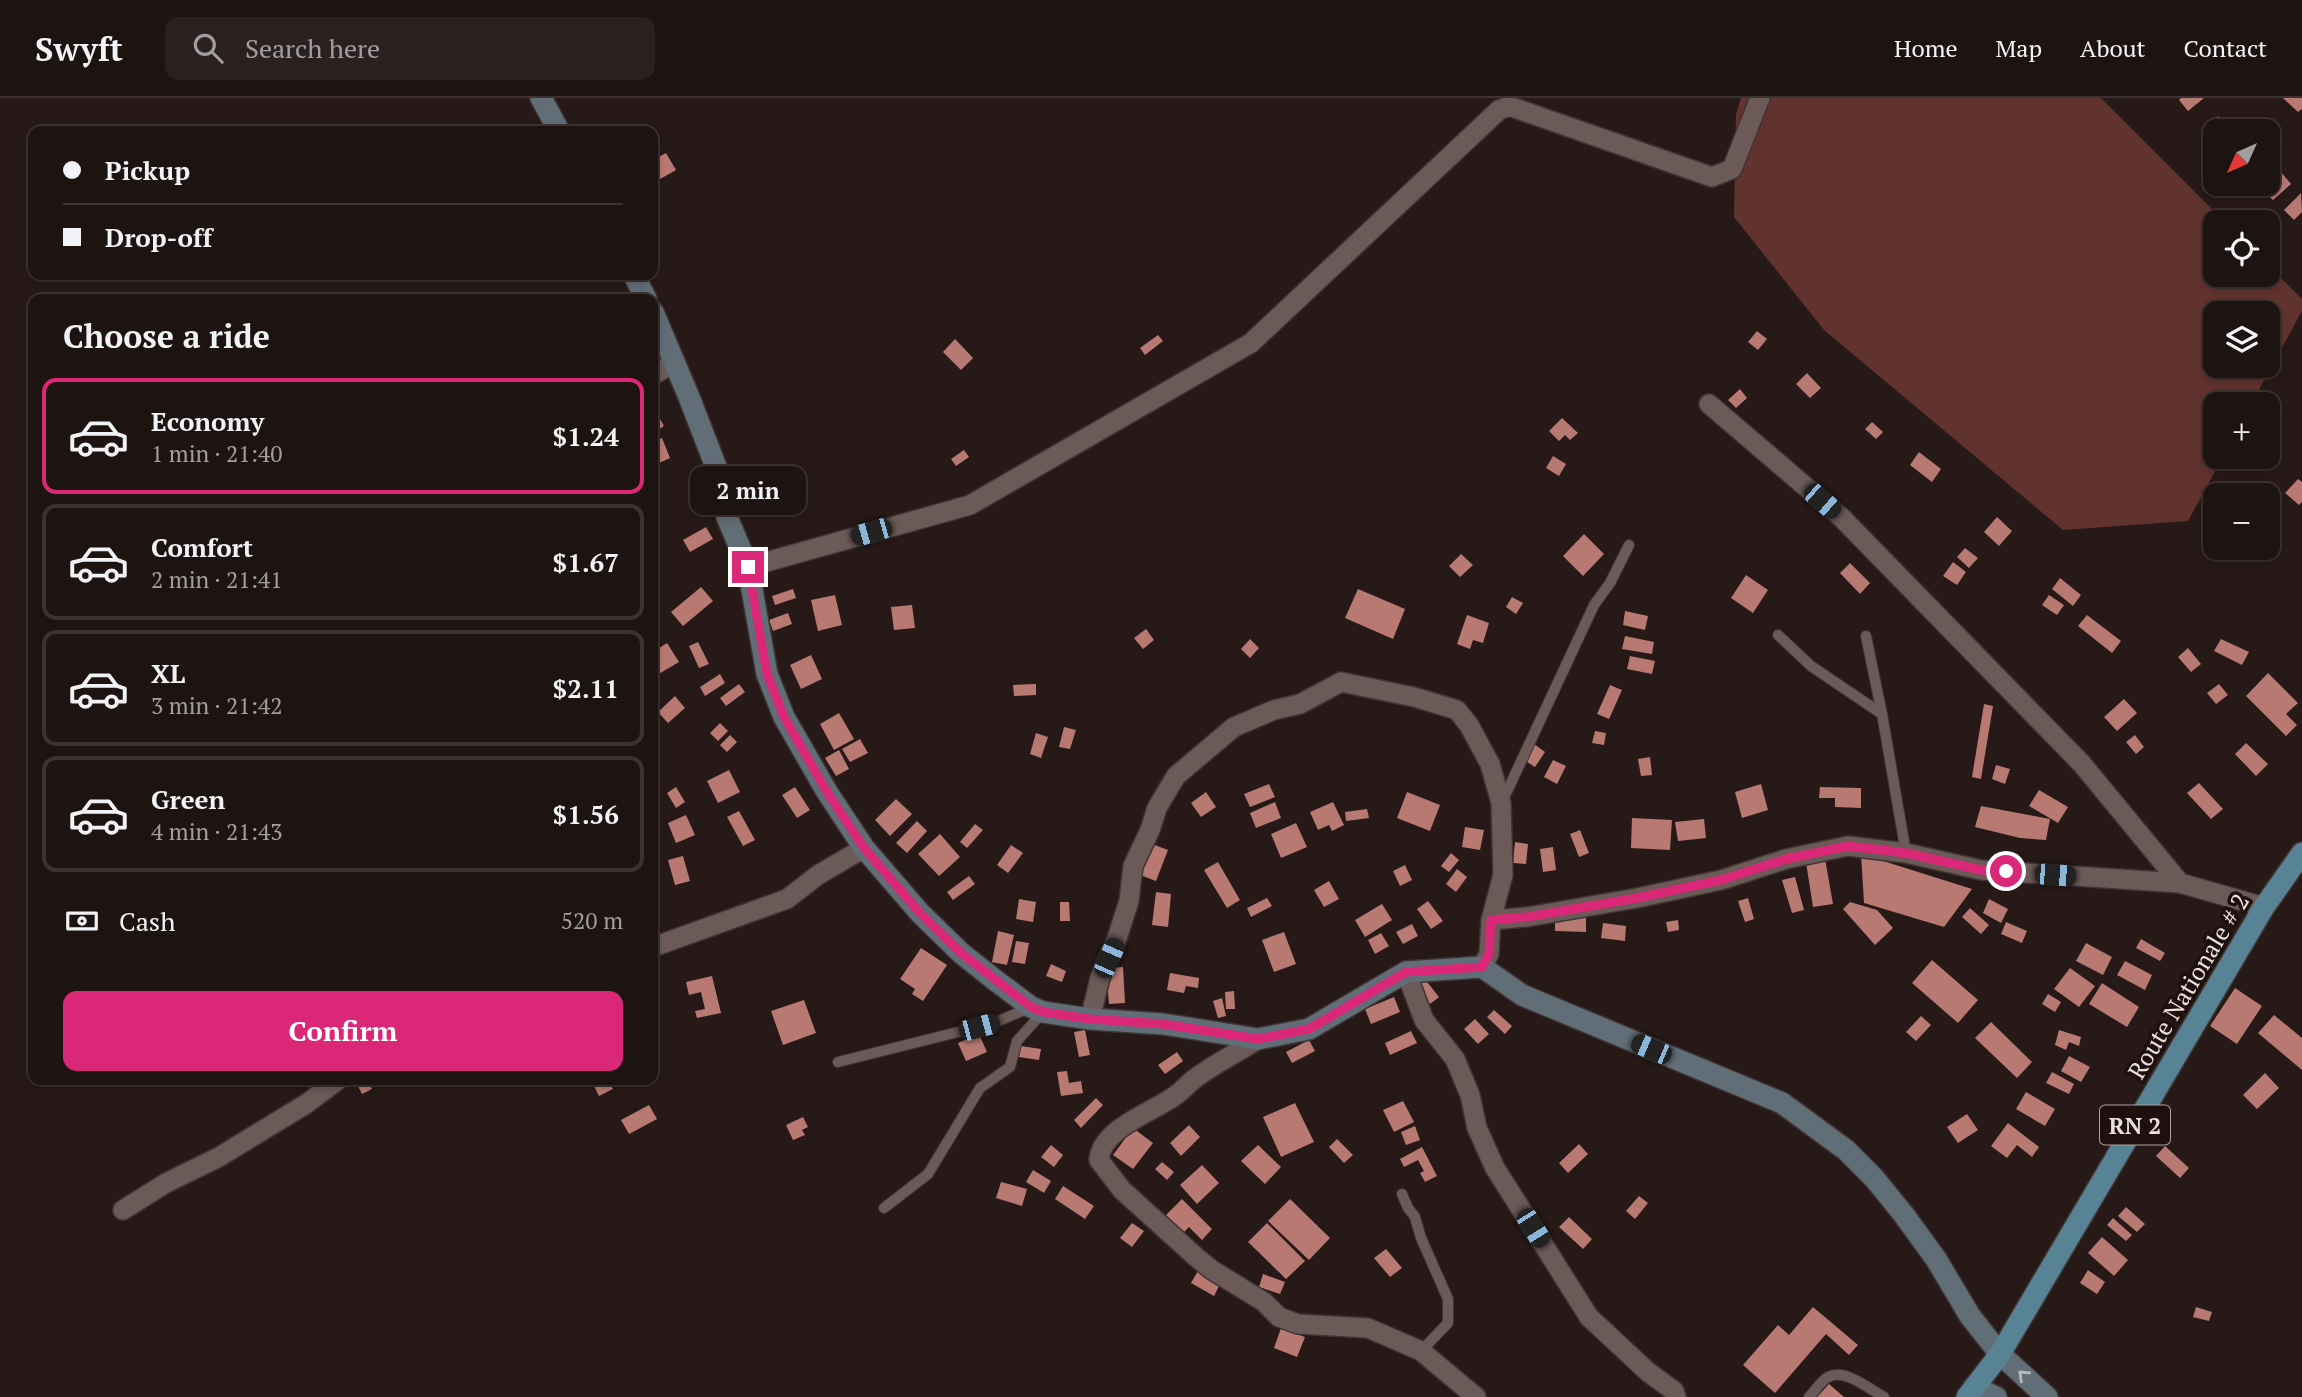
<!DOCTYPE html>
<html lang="en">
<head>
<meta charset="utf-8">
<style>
  :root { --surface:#1d1311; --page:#2a201f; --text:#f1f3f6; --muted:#a09e9f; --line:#3b3231; --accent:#db2777 }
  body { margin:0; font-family:"PT Serif",serif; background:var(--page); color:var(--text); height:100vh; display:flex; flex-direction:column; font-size:26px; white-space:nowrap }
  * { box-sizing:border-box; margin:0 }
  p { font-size:23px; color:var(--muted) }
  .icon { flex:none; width:38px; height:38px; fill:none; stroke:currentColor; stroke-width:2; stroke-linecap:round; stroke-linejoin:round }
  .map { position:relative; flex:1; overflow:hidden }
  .panel { position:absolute; left:28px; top:196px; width:630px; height:791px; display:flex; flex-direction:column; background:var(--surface); border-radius:14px; box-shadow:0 4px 10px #0003,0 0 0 2px var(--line) }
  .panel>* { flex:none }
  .top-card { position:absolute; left:28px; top:28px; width:630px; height:154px; border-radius:14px; box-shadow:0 4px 10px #0003,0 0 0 2px var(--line); display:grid; align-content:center; height:154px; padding:0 35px; background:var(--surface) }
  .needle { width:46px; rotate:225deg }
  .controls { position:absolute; left:2203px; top:21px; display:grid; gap:14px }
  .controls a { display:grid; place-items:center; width:77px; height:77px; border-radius:14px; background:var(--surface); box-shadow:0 4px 10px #0003,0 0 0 2px var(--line); font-size:35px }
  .end { position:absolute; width:32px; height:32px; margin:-16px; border:9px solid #db2777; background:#fff; box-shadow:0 0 0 4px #fff }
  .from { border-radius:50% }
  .bubble { position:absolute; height:49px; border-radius:14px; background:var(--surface); box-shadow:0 4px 10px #0003,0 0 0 2px var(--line); font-size:23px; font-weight:700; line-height:49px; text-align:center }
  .car { position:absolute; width:21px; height:42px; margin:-21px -10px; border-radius:9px; box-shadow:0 0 5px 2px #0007; background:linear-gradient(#222 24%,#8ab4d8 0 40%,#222 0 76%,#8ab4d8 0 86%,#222 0) }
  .top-card b { display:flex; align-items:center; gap:24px; height:66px; font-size:26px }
  .top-card b+b { border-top:2px solid var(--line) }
  .top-card i { width:18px; height:18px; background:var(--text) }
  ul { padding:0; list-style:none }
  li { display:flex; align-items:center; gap:21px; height:116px; margin:0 14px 10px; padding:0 21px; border:4px solid var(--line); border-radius:14px }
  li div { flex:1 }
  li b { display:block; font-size:26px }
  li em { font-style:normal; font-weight:700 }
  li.selected { border-color:var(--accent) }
  li>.icon { width:63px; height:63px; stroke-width:1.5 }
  h2 { padding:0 35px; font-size:32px; line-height:84px }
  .pay { display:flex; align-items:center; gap:18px; height:77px; padding:0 35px; font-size:26px }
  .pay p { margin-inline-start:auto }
  .button { display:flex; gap:14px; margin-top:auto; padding:14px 35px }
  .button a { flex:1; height:80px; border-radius:14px; background:var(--accent); color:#fff; font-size:28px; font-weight:700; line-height:80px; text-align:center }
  header { display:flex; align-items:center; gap:42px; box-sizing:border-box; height:98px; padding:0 35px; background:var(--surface); border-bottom:2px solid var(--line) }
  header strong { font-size:33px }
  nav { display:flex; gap:38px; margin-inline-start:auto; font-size:24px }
  .search { width:490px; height:63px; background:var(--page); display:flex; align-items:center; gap:18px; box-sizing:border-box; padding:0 24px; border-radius:14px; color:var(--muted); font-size:26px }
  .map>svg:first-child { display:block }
  .green { fill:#61332f; fill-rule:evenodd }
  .building { fill:#b97973 }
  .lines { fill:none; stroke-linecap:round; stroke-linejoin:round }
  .lane-casing { stroke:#3f3434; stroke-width:12 }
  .street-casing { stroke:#3f3434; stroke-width:22 }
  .secondary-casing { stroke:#3f3434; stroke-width:24 }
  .primary-casing { stroke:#3f3434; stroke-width:24 }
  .lane { stroke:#6c5a58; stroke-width:10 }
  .street { stroke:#6c5a58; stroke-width:19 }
  .secondary { stroke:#626e77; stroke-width:21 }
  .primary { stroke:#588395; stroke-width:21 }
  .oneway { stroke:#bab8ba }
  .route { stroke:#db2777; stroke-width:9 }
  .labels { text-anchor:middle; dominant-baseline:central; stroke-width:7; stroke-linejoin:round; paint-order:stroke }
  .shield { fill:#1d100e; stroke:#aca2a0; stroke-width:2 }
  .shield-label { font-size:23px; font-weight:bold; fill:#eae0de }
  .street-label { font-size:24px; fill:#eae0de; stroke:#1d100e }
</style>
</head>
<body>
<header>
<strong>Swyft</strong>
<div class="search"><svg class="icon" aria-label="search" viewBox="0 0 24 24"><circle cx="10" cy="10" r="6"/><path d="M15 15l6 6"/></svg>Search here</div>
<nav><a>Home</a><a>Map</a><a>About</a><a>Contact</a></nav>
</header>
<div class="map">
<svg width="2302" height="1299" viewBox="0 0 2302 1299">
  <rect width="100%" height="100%" fill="#271917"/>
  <path class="green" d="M1741,0H2101L2225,124H2216V177H2268V167L2302,201V213L2251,306H2216V359H2223L2188,423L2063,432L1824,232L1734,119L1736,16ZM2216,215H2268V268H2216Z"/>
  <path class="building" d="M2181,0H2204L2188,13L2179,2Z
    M2283,0H2302V11L2298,14Z
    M2218,18L2231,33H2216V45L2204,31Z
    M666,55L676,72L653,85V62Z
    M2281,74L2291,86L2273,102L2255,86H2268V78L2271,82Z
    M2301,95L2302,114L2294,122L2284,112Z
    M1757,233L1767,241L1758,252L1748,244Z
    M1158,237L1163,243L1145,257L1140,250Z
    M955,241L973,260L961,272L943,254Z
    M1807,275L1821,290L1810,300L1796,286Z
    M1740,291L1747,300L1736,310L1728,302Z
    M657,316L664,328L653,335V318Z
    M1562,320L1578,335L1570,342L1565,337L1559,343L1549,333Z
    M1872,324L1883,334L1876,341L1865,331Z
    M662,340L670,360L657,366L653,357V344Z
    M964,352L969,359L956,368L951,361Z
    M1919,354L1941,371L1932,384L1910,367Z
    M1553,358L1566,366L1559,378L1546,370Z
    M2298,381L2302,384V404L2299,407L2285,395Z
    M1997,419L2012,433L1999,448L1984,434Z
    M706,429L713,441L690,454L683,442Z
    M1584,436L1604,456L1583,478L1563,458Z
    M1965,450L1978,460L1969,470L1957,459Z
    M1461,456L1473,467L1460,479L1449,468Z
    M1953,464L1966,474L1957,487L1943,478Z
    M1850,465L1870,485L1860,496L1840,475Z
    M1746,477L1768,492L1753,515L1731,500Z
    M2060,480L2081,497L2073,508L2052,491Z
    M701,489L713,503L683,528L671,514Z
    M793,491L796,500L775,507L772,498Z
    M1358,491L1405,511L1393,541L1345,520Z
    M835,497L842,527L818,533L811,502Z
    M2049,497L2064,507L2057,517L2042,507Z
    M1512,499L1523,505L1516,516L1506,509Z
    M912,507L915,530L894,532L891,509Z
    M1625,513L1648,518L1645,532L1623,527Z
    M788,515L792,526L773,533L769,522Z
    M1467,517L1489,525L1483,545L1473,542L1470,551L1457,546Z
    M2087,517L2121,543L2112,555L2078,528Z
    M1146,531L1154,542L1143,551L1134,540Z
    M1625,538L1654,544L1652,556L1622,551Z
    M1250,541L1259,550L1250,560L1241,551Z
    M2221,541L2249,554L2242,567L2214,553Z
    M698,544L709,566L699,570L689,548Z
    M667,545L679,564L657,577L653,570V554Z
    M2188,550L2201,566L2191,574L2178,559Z
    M811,557L822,581L801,591L790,567Z
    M1630,558L1655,563L1652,576L1627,571Z
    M2268,575L2298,605L2286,616L2297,627L2286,638L2246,598Z
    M720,576L725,585L705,598L700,589Z
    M739,586L745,594L726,608L720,600Z
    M1036,586V597L1014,598L1013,587Z
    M2219,586L2228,597L2216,606L2207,595Z
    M1610,587L1622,592L1609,621L1597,616Z
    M675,598L685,610L668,625L658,614Z
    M2124,601L2137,615L2117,633L2104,619Z
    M1984,606L1993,608L1981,681L1972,679Z
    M839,615L854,641L834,652L820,626Z
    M720,625L728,633L718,643L710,635Z
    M1064,629L1076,632L1070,651L1059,649Z
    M1595,633L1606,635L1604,647L1592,645Z
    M1036,635L1048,639L1041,660L1030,656Z
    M730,637L737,644L727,654L720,647Z
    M2135,637L2144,649L2136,656L2126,644Z
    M860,641L868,655L850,664L842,651Z
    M2246,645L2268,666L2256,678L2235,656Z
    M1534,646L1545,654L1535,669L1524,662Z
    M839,652L849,671L836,678L825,660Z
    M1650,659L1652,677L1641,678L1638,661Z
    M1553,662L1566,668L1557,686L1544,679Z
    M1996,667L2010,671L2005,686L1992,681Z
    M729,672L740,694L718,705L707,683Z
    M2199,685L2223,711L2211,721L2187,695Z
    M1269,686L1275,699L1250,709L1244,696Z
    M1761,686L1768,712L1742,720L1735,694Z
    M676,689L685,704L676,710L667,695Z
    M795,689L810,712L797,720L782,697Z
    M1820,689L1861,690V710L1835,709V700H1819Z
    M2039,692L2068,709L2058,725L2029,708Z
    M1206,694L1216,709L1201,719L1191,705Z
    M1407,694L1440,707L1430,733L1397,720Z
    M896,701L912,716L890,738L875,722Z
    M1275,704L1281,720L1256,730L1250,715Z
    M1333,704L1344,727L1332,733L1329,727L1318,732L1310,714Z
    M1981,708L2050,721L2046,742L2020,740L1975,729Z
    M1367,711L1369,720L1346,723L1345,714Z
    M739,713L755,742L743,748L727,719Z
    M686,717L695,737L676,745L668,725Z
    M1632,720L1672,722L1670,752L1631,750Z
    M1704,721L1706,740L1678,743L1675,724Z
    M917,723L927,733L907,755L896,745Z
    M1296,725L1307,749L1281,760L1271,736Z
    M975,726L983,732L967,750L960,744Z
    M1465,729L1484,732L1480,752L1462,749Z
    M1580,732L1589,755L1579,759L1570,736Z
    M940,736L960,759L939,778L918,756Z
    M1515,744L1528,746L1526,766L1513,765Z
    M1152,746L1168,752L1156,783L1140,777Z
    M1011,747L1023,755L1008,775L997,767Z
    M1553,749L1556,772L1543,774L1540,751Z
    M1451,755L1459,762L1449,774L1441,768Z
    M1824,755L1833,806L1813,809L1805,758Z
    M1861,756L1972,791L1944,829L1864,805Z
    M683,758L690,783L675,787L668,762Z
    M1218,764L1240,802L1227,810L1204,772Z
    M1405,767L1412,782L1400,788L1393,773Z
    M1457,771L1467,779L1456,794L1446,786Z
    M969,778L975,786L953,802L947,794Z
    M1795,779L1804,812L1792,815L1782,782Z
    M1329,783L1339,801L1324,809L1314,792Z
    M1156,794L1171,796L1168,829L1152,827Z
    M1267,800L1272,808L1251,819L1247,810Z
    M1748,800L1754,821L1745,824L1738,803Z
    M1019,801L1036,804L1033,824L1016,821Z
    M1989,801L2008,811L2001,825L1983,815Z
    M1428,803L1443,823L1431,831L1417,811Z
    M1060,804H1069L1070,823H1060Z
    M1850,804L1877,812L1893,830L1875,847L1843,811Z
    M1382,806L1392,822L1365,839L1355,822Z
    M1970,810L1989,827L1981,836L1962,819Z
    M1555,819L1586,820V834L1555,833Z
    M1678,822L1679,832L1668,834L1666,824Z
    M2006,824L2027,833L2022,845L2001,836Z
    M1603,825L1626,828L1625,843L1601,840Z
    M1412,826L1418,838L1403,846L1396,834Z
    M998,833L1014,837L1007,867L992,864Z
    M1284,834L1296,866L1274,874L1262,842Z
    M1381,835L1389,848L1375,856L1368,842Z
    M2141,841L2165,855L2160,863L2136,850Z
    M1016,843L1029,845L1025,866L1012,864Z
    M2086,845L2112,859L2103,877L2076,863Z
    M921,850L947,867L923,903L912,896L915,891L900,881Z
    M1932,862L1978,902L1958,925L1912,885Z
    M2125,863L2152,877L2145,892L2117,877Z
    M1051,866L1066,873L1062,884L1046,878Z
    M1123,869L1125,905L1109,906L1106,870Z
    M2070,870L2095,888L2079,909L2054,891Z
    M1170,875L1199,880L1198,890L1186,888L1184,895L1167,892Z
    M1420,875L1439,899L1430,906L1411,882Z
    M712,878L721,915L697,920L695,913L705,911L701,894L689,897L686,884Z
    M2102,885L2139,909L2127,929L2089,906Z
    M2235,890L2262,908L2237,946L2210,928Z
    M1234,893L1235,911H1226L1225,894Z
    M2048,896L2061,904L2055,914L2042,906Z
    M1394,899L1400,914L1371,926L1365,911Z
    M1222,900L1226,918L1218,920L1213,903Z
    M804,902L816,935L783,947L771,913Z
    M1494,912L1512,928L1505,936L1487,919Z
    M2274,917L2302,940V972L2258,935Z
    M1921,918L1931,927L1916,943L1906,934Z
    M1475,921L1489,936L1478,946L1464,931Z
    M1991,924L2032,964L2017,980L1975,940Z
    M1085,932L1090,957L1079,959L1074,934Z
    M2059,932L2081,939L2079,948L2069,944L2066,952L2055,947Z
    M1411,933L1417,945L1390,957L1385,945Z
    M979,936L987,954L966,963L958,945Z
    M1309,942L1315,953L1292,965L1286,954Z
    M1021,948L1041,951L1039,962L1019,959Z
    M1177,954L1183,963L1165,976L1158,967Z
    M2069,958L2090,969L2081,984L2061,973Z
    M1067,973L1069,985L1081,983L1083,995L1061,998L1057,974Z
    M2052,974L2074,986L2069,996L2046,985Z
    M2265,975L2279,990L2257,1011L2243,997Z
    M355,982H367L372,991L362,996Z
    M601,982H608L613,991L599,998L593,986Z
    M2026,994L2055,1011L2045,1028L2016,1011Z
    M1096,1000L1103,1007L1081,1030L1074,1022Z
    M1403,1003L1414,1024L1394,1034L1383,1012Z
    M1295,1005L1314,1044L1281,1059L1263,1019Z
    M649,1007L657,1021L629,1036L621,1022Z
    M1967,1016L1978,1032L1958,1045L1947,1029Z
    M803,1019L808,1029L802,1032L805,1037L793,1042L786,1027Z
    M2008,1025L2039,1049L2032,1059L2017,1047L2007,1060L1991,1048Z
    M1189,1027L1200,1039L1181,1058L1170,1045Z
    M1415,1028L1420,1042L1406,1047L1401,1034Z
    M1133,1030L1153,1045L1133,1071L1113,1057Z
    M1337,1041L1353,1057L1344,1065L1329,1049Z
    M1579,1046L1588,1056L1568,1075L1559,1065Z
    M1051,1047L1063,1057L1054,1069L1041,1059Z
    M1258,1047L1281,1069L1265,1086L1241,1063Z
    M2165,1048L2189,1070L2180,1080L2156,1058Z
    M1422,1049L1437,1078L1425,1084L1420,1075L1424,1073L1418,1062L1404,1069L1400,1061Z
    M1162,1064L1174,1074L1167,1082L1155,1071Z
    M1202,1067L1219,1085L1197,1106L1180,1087Z
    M1033,1072L1051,1083L1044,1095L1026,1084Z
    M1001,1084L1027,1091L1022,1108L996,1100Z
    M1063,1088L1094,1108L1085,1121L1055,1101Z
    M1639,1098L1648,1105L1635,1121L1626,1113Z
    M1182,1101L1212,1131L1202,1142L1189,1129L1183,1135L1166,1117Z
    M1290,1101L1330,1140L1309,1162L1268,1123Z
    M2126,1109L2145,1126L2137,1134L2118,1118Z
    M1569,1119L1592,1141L1583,1151L1559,1129Z
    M2113,1120L2132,1137L2126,1143L2107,1127Z
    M1132,1125L1144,1133L1132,1149L1120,1140Z
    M1267,1125L1305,1163L1286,1181L1248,1144Z
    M2102,1139L2128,1162L2114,1178L2088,1155Z
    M1386,1151L1402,1170L1390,1179L1374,1160Z
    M2088,1172L2105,1184L2097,1196L2080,1185Z
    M1198,1173L1220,1186L1214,1198L1191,1185Z
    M1263,1176L1285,1184L1280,1196L1259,1189Z
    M1813,1209L1858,1247L1849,1257L1826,1236L1775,1295L1743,1267L1778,1227L1789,1237Z
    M2196,1209L2212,1214L2209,1223L2193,1219Z
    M1281,1230L1305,1239L1297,1259L1274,1250Z
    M1829,1286L1844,1299H1817Z"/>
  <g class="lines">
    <g class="lane-casing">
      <path id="lane" d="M1778,537L1811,568L1882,616
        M1866,538L1882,616L1906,755
        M1503,702L1594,507L1610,485L1629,447
        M838,964L994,925L1031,909
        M1402,1096L1408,1110L1415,1119L1421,1140L1448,1201V1225L1421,1253
        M884,1110L928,1076L980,990L1010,969L1017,943L1043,914
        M1809,1299C1815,1293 1821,1283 1828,1279C1845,1270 1869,1291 1884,1299"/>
    </g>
    <g class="street-casing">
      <path id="street" d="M653,277L674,265
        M1709,306L1841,419L2082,666L2180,785
        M748,469L970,407L1251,245L1499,12L1509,8L1712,79L1732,71L1760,0
        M653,849L787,801L818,777L864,750
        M1482,869L1489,856L1491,822L1527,819L1637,800L1721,782L1786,761L1848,748L1906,755L1981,772L2180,785L2264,809
        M1406,874L1424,922L1455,961L1470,997L1477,1030L1495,1070L1589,1219L1648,1274L1674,1293L1676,1299
        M1090,921L1100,880L1117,840L1129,803L1133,768L1150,732L1157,710L1176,678L1234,629L1274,612L1300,606L1341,584L1414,599L1457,612L1469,627L1490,666L1501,705L1503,777L1491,822
        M1258,941C1237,955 1212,967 1193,982C1187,987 1182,993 1176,997C1154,1014 1101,1030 1099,1062L1122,1092L1196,1159L1212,1172L1264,1204L1279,1219L1298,1226L1368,1230L1421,1253L1476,1299
        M123,1112L166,1085L219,1059L306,1006L338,982"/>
    </g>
    <g class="secondary-casing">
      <path id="secondary" d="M541,0L559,33
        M634,177L646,201
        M653,214L689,299L718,374L727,419L748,469L767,576L784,619L827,694L864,750L920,815L961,855L995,882L1031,909L1043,914L1090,921L1163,926L1258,941L1309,931L1406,874L1482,869L1522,897L1782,1005L1846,1052L1874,1080L1904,1117L1936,1161L1970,1218L2000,1256L2047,1299
        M1974,1289L1996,1299"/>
    </g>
    <g class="primary-casing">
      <path id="primary" d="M1967,1299L2000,1256L2264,809L2302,755"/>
    </g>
    <use href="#lane" class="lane"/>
    <use href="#street" class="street"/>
    <use href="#secondary" class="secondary"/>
    <use href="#primary" class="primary"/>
  </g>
  <defs><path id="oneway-chevron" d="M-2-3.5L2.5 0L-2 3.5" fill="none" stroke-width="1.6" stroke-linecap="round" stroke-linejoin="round" transform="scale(1.75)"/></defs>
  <use class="oneway" href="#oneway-chevron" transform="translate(2023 1277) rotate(-137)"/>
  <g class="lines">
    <path class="route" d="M748,469L767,576L784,619L827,694L864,750L920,815L961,855L1031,909L1043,914L1090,921L1163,926L1258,941L1309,931L1406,874L1482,869L1489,856L1491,822L1527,819L1637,800L1721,782L1786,761L1848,748L1906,755L1981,772L2006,773"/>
  </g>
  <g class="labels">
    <rect class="shield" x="2100" y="1007.5" width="70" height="39" rx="5"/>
    <g class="shield-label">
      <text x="2135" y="1027">RN 2</text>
    </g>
    <g class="street-label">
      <text transform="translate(2188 888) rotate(-59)">Route Nationale # 2</text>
    </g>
  </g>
</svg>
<div class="controls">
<a><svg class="needle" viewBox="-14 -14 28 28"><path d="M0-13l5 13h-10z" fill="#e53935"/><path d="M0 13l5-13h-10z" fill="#a09e9f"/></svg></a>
<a><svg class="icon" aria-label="locate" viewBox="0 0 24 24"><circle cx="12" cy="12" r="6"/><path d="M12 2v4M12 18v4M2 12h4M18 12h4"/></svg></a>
<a><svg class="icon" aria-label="layers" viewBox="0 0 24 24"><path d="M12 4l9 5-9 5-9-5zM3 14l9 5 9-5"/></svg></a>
<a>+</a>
<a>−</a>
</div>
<i class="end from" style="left:2006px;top:773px"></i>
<i class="end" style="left:748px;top:469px"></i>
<div class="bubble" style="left:690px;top:368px;width:116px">2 min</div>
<i class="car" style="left:1822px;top:403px;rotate:131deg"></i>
<i class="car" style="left:871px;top:434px;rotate:254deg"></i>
<i class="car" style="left:2055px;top:777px;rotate:94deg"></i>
<i class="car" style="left:1109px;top:860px;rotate:24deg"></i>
<i class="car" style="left:979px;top:929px;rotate:75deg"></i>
<i class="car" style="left:1651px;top:951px;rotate:293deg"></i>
<i class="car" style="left:1533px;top:1130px;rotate:148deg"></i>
<div class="top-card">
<b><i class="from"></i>Pickup</b>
<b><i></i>Drop-off</b>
</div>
<section class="panel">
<h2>Choose a ride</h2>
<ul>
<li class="selected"><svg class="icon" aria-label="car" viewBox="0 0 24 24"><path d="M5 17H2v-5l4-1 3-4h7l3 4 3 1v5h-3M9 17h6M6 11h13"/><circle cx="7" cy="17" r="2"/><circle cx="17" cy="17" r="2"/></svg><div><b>Economy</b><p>1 min · 21:40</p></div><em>$1.24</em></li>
<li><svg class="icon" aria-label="car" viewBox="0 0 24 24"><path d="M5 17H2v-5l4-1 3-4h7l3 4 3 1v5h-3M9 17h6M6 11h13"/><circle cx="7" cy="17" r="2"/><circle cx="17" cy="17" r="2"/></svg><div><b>Comfort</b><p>2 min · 21:41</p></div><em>$1.67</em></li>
<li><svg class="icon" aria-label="car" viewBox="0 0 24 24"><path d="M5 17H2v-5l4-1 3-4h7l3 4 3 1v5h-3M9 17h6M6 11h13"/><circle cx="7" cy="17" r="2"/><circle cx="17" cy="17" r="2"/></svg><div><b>XL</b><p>3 min · 21:42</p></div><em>$2.11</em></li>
<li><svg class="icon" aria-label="car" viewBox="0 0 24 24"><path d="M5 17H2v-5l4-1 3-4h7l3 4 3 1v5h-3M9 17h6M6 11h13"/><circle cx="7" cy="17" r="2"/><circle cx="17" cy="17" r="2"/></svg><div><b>Green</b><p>4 min · 21:43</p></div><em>$1.56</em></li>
</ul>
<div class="pay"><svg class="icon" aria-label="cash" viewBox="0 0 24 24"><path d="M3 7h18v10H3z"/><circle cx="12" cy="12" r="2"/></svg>Cash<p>520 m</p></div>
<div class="button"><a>Confirm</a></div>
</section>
</div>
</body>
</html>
